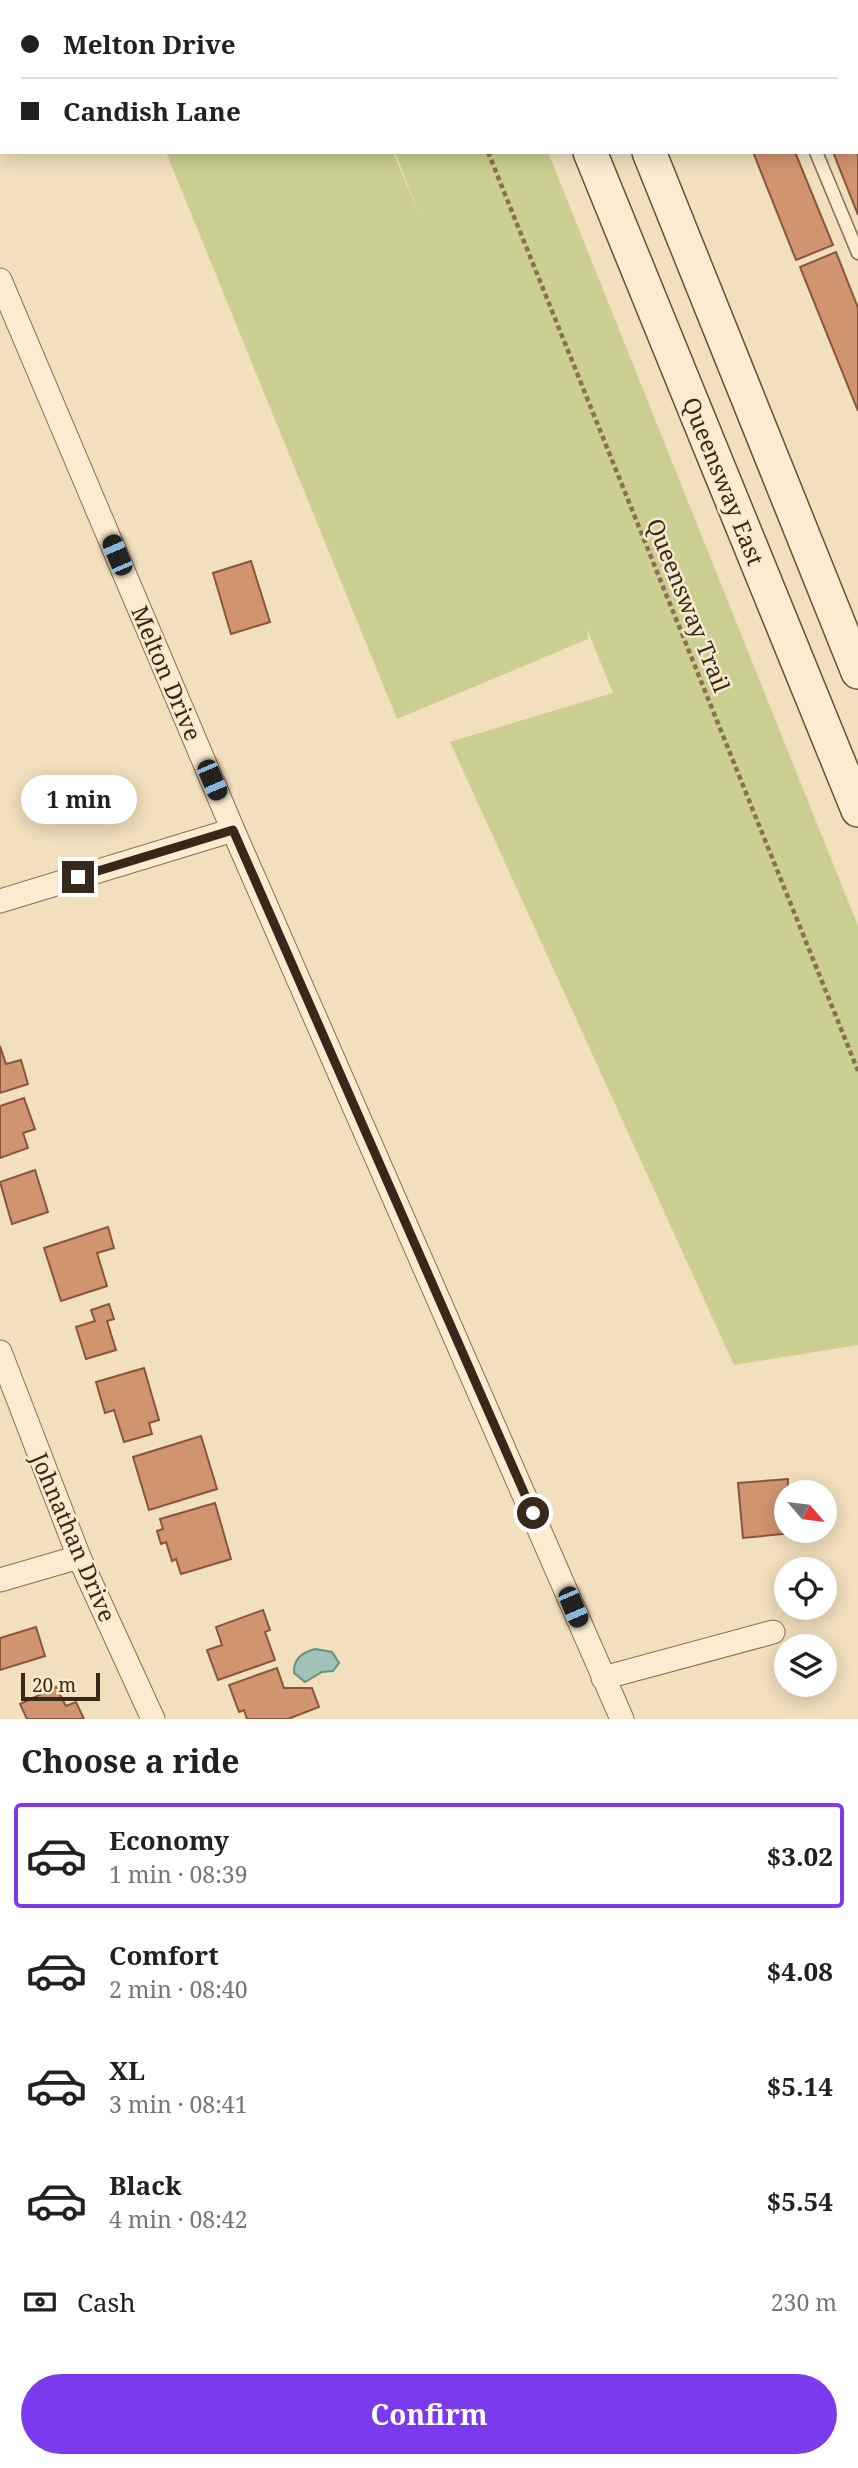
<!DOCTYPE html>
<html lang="en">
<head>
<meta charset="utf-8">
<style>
  :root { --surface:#fff; --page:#f2f2f2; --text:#202124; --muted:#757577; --line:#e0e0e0; --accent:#7c3aed }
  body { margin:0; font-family:"Noto Serif",serif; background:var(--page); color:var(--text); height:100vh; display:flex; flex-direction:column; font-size:26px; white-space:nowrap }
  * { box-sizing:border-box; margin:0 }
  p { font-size:23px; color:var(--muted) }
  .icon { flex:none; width:38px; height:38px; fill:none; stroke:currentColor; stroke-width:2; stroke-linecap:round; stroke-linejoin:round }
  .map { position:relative; height:1719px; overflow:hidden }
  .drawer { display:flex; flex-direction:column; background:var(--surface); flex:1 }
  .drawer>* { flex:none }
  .hud { position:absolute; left:0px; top:0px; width:859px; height:154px; box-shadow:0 4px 18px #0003; display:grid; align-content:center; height:154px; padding:0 21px; background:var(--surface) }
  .needle { width:46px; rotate:118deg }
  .tools { position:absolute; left:774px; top:1480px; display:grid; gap:14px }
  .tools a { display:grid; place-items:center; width:63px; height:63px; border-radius:50%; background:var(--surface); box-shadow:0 4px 18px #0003; font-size:35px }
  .scale { position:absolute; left:21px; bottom:18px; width:79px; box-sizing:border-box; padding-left:7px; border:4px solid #38271b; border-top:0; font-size:19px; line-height:24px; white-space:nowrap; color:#38271b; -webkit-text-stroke:5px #f8e9cd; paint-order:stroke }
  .end { position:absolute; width:32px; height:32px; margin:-16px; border:9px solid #38271b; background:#fff; box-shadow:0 0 0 4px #fff }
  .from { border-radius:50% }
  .bubble { position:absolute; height:49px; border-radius:24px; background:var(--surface); box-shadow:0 4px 18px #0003; font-size:23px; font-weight:700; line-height:49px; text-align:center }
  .car { position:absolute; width:21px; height:42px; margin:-21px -10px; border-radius:9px; box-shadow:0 0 5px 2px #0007; background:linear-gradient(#222 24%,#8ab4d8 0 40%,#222 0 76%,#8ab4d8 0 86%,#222 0) }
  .hud b { display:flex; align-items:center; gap:24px; height:66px; font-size:26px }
  .hud b+b { border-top:2px solid var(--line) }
  .hud i { width:18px; height:18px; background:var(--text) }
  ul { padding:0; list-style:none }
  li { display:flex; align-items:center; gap:21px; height:105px; margin:0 14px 10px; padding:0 7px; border:4px solid transparent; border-radius:7px }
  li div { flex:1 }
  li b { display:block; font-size:26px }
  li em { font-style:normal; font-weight:700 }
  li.selected { border-color:var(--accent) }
  li>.icon { width:63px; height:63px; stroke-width:1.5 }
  h2 { padding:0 21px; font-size:32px; line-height:84px }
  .pay { display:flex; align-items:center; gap:18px; height:77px; padding:0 21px; font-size:26px }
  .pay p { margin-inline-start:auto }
  .action { display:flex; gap:14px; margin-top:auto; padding:14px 21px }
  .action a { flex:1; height:80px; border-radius:42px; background:var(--accent); color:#fff; font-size:28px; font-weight:700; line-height:80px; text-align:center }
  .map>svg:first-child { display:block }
  .green { fill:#cbcf91 }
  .water { fill:#a1c2b6; stroke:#689084; stroke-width:2 }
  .building { fill:#d19470; stroke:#8a5539; stroke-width:2 }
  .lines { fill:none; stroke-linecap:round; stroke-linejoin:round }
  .lane-casing { stroke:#8a6e55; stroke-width:15 }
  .street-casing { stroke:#8a6e55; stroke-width:25 }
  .secondary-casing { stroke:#6b4f38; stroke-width:36 }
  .path { stroke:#8a6e55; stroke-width:4.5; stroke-dasharray:5 3.5; stroke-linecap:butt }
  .lane { stroke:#fbecd1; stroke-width:12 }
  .street { stroke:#fbecd1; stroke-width:23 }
  .secondary { stroke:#fbecd1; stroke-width:33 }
  .route { stroke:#38271b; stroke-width:9 }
  .labels { text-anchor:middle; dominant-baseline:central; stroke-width:5; stroke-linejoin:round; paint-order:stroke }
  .street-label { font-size:23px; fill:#38271b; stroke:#f8e9cd }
</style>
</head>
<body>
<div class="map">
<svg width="858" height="1719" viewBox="0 0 858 1719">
  <rect width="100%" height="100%" fill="#f1dfbd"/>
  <path class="green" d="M166,152H393L420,216L395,152H548L858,926V1345L734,1365L450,742L613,693L587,629L588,639L397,719Z"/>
  <path class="water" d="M315,1649L332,1652L339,1663L333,1671L322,1672L305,1682L294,1673C293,1659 303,1652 315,1649Z"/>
  <path class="building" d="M775,0H858V7V2H771Z
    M858,116V215L833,152H858Z
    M753,152H795L833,245L796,260Z
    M836,252L858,308V411L800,267Z
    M251,561L270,622L231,634L213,573Z
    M0,1046L6,1064L21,1060L28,1084L0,1093Z
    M24,1098L35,1129L23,1133L28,1148L0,1158V1106Z
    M35,1170L48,1212L12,1224L0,1182Z
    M108,1227L114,1248L97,1253L107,1286L61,1301L44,1248Z
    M109,1304L114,1319L107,1321L116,1350L86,1359L76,1327L95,1321L91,1310Z
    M144,1368L159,1420L149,1423L152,1434L124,1442L114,1410L105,1413L96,1382Z
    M201,1436L217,1489L149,1510L133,1457Z
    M788,1479L786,1531L793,1533L743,1538L738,1483Z
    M215,1503L231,1559L181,1574L176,1559L172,1561L166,1542L161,1544L157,1531L163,1529L160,1519Z
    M263,1610L270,1630L265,1632L275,1660L218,1680L207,1650L222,1645L216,1627Z
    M36,1627L45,1656L0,1670V1638Z
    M277,1668L284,1688H312L319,1707L288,1719H247L244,1710L239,1712L229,1685Z
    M56,1687L66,1706L76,1702L84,1719H27L20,1704Z"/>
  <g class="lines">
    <g class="lane-casing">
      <path id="lane" d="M858,72V74
        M816,152L858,253"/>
    </g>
    <g class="street-casing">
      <path id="street" d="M0,280L233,830L622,1719
        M0,901L233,830
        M0,1352L79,1557L153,1719
        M0,1580L79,1557
        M603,1678L773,1632"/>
    </g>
    <g class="secondary-casing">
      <path id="secondary" d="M528,0L529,2
        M588,0V2
        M590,152L858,810
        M649,152L858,672"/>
    </g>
    <path class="path" d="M427,0L428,2
      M488,152L858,1071"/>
    <use href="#lane" class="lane"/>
    <use href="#street" class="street"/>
    <use href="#secondary" class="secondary"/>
  </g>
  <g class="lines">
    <path class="route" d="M78,877L233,830L533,1513"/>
  </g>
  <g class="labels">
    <g class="street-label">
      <text transform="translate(724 481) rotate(68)">Queensway East</text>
      <text transform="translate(689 605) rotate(68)">Queensway Trail</text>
      <text transform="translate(167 673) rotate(67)">Melton Drive</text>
      <text transform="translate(74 1537) rotate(67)">Johnathan Drive</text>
    </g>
  </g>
</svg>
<div class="tools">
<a><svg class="needle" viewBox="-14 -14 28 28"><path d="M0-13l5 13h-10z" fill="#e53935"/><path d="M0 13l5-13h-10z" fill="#757577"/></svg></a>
<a><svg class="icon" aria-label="locate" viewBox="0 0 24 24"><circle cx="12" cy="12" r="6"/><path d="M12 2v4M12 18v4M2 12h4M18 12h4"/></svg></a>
<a><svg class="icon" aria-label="layers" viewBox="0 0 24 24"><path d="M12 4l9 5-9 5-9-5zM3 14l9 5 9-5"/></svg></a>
</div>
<div class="scale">20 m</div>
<i class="end from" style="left:533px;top:1513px"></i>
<i class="end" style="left:78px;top:877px"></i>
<div class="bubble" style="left:21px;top:775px;width:116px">1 min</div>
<i class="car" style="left:117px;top:555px;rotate:337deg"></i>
<i class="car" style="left:212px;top:780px;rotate:157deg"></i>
<i class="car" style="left:573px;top:1607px;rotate:157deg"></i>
<div class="hud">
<b><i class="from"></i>Melton Drive</b>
<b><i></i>Candish Lane</b>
</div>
</div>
<section class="drawer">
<h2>Choose a ride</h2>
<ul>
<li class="selected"><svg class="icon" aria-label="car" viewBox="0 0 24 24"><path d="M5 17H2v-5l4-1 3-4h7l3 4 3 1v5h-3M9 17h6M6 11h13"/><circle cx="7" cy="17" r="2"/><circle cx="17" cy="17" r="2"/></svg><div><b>Economy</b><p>1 min · 08:39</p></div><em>$3.02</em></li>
<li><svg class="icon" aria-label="car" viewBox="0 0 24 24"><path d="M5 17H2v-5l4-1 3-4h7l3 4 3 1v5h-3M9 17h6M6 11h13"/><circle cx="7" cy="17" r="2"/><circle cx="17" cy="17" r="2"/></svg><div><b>Comfort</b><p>2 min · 08:40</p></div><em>$4.08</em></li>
<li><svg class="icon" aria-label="car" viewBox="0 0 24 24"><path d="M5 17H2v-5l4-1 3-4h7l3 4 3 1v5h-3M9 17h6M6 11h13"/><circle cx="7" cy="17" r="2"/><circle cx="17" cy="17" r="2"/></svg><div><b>XL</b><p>3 min · 08:41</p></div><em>$5.14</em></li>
<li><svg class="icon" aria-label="car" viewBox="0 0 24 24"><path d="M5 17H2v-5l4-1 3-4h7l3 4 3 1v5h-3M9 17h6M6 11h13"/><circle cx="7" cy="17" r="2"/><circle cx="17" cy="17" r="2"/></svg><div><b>Black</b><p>4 min · 08:42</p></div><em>$5.54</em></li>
</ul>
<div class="pay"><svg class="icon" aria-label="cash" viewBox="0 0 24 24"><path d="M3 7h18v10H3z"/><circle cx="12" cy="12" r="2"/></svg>Cash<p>230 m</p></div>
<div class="action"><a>Confirm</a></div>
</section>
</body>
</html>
